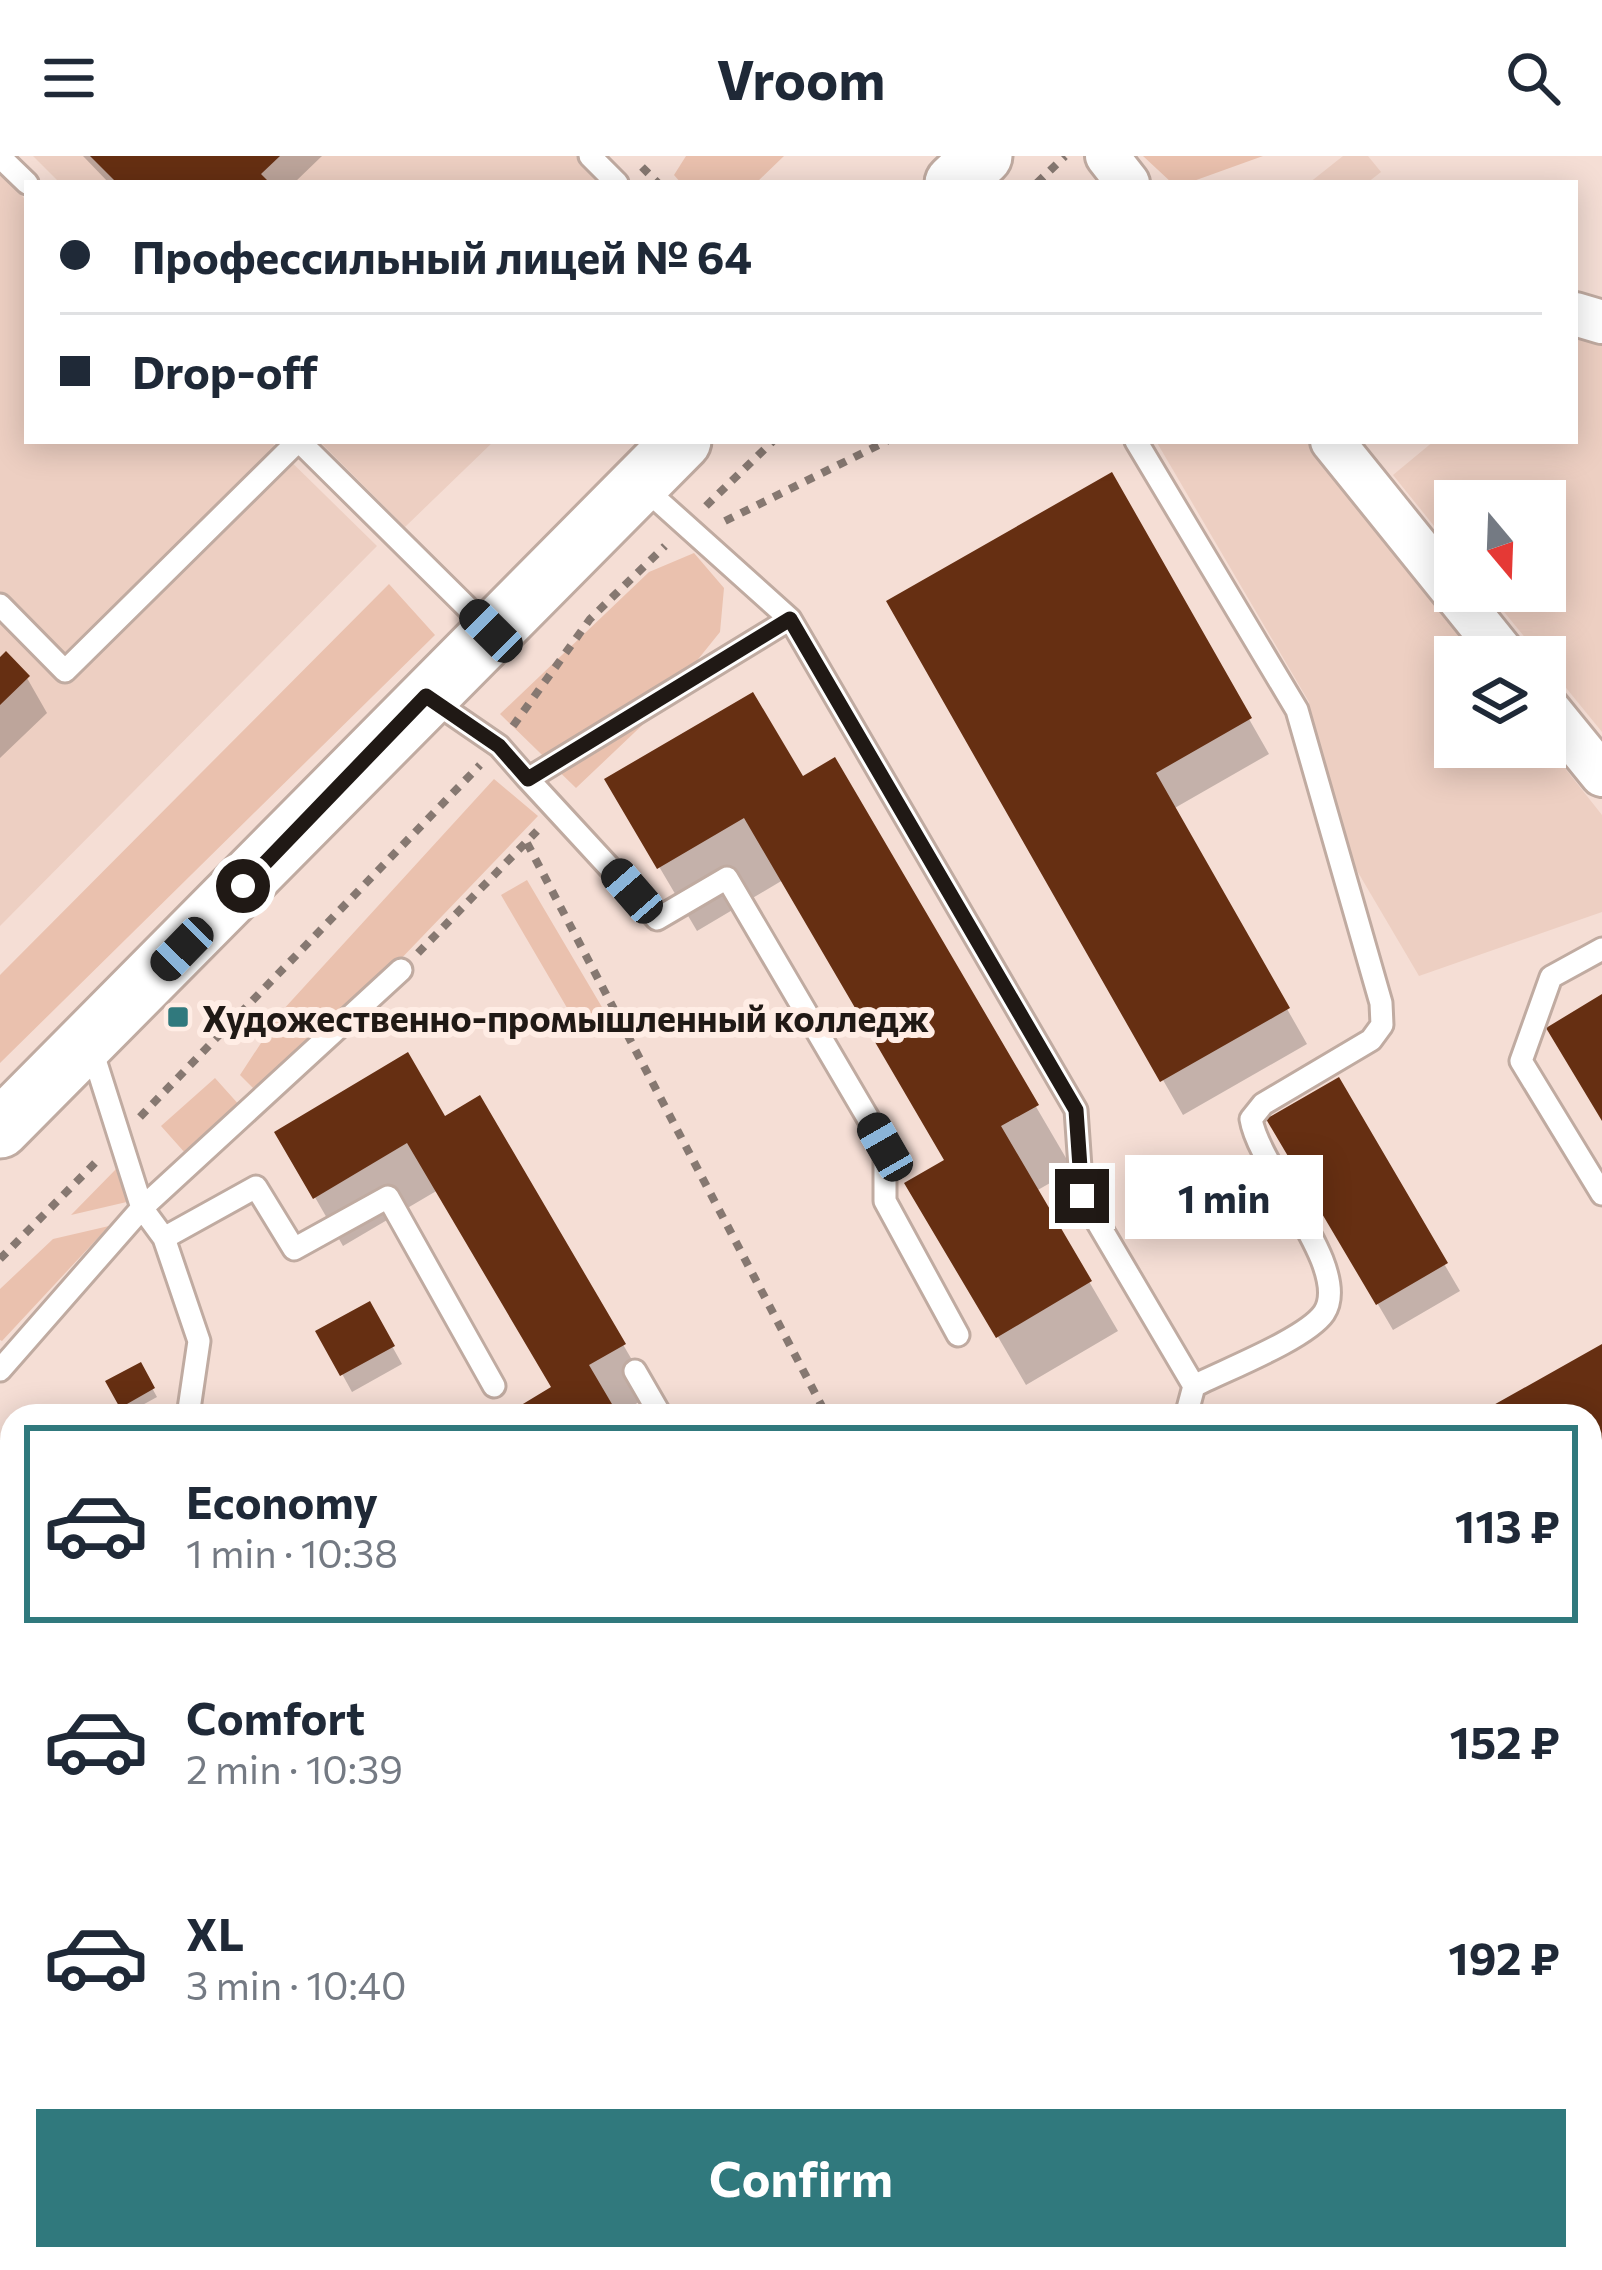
<!DOCTYPE html>
<html lang="en">
<head>
<meta charset="utf-8">
<style>
  :root { --surface:#fff; --page:#f6f6f7; --text:#1f2937; --muted:#747a83; --line:#e0e1e3; --accent:#30797d }
  body { margin:0; font-family:Commissioner,sans-serif; background:var(--page); color:var(--text); height:100vh; display:flex; flex-direction:column; font-size:45px; white-space:nowrap }
  * { box-sizing:border-box; margin:0 }
  p { font-size:39px; color:var(--muted) }
  .icon { flex:none; width:66px; height:66px; fill:none; stroke:currentColor; stroke-width:2; stroke-linecap:round; stroke-linejoin:round }
  .map { position:relative; flex:1; overflow:hidden }
  .sheet { position:absolute; left:0px; top:1248px; width:1602px; height:867px; display:flex; flex-direction:column; background:var(--surface); border-radius:36px 36px 0 0; box-shadow:0 6px 30px #0003 }
  .sheet>* { flex:none }
  .banner { position:absolute; left:24px; top:24px; width:1554px; height:264px; border-radius:0px; box-shadow:0 6px 30px #0003; display:grid; align-content:center; height:264px; padding:0 36px; background:var(--surface) }
  .needle { width:78px; rotate:161deg }
  .tools { position:absolute; left:1434px; top:324px; display:grid; gap:24px }
  .tools a { display:grid; place-items:center; width:132px; height:132px; border-radius:0px; background:var(--surface); box-shadow:0 6px 30px #0003; font-size:60px }
  .end { position:absolute; width:54px; height:54px; margin:-27px; border:15px solid #201915; background:#fff; box-shadow:0 0 0 6px #fff }
  .from { border-radius:50% }
  .bubble { position:absolute; height:84px; border-radius:0px; background:var(--surface); box-shadow:0 6px 30px #0003; font-size:39px; font-weight:700; line-height:84px; text-align:center }
  .car { position:absolute; width:36px; height:72px; margin:-36px -18px; border-radius:15px; box-shadow:0 0 9px 3px #0007; background:linear-gradient(#222 24%,#8ab4d8 0 40%,#222 0 76%,#8ab4d8 0 86%,#222 0) }
  .banner b { display:flex; align-items:center; gap:42px; height:114px; font-size:45px }
  .banner b+b { border-top:3px solid var(--line) }
  .banner i { width:30px; height:30px; background:var(--text) }
  ul { padding:21px 0 0; list-style:none }
  li { display:flex; align-items:center; gap:36px; height:198px; margin:0 24px 18px; padding:0 12px; border:6px solid transparent; border-radius:0px }
  li div { flex:1 }
  li b { display:block; font-size:45px }
  li em { font-style:normal; font-weight:700 }
  li.current { border-color:var(--accent) }
  li>.icon { width:108px; height:108px; stroke-width:1.5 }
  .button { display:flex; gap:24px; margin-top:auto; padding:24px 36px }
  .button a { flex:1; height:138px; border-radius:0px; background:var(--accent); color:#fff; font-size:48px; font-weight:700; line-height:138px; text-align:center }
  header { display:flex; justify-content:space-between; align-items:center; height:156px; padding:0 36px; background:var(--surface); font-size:54px; font-weight:700 }
  .map>svg:first-child { display:block }
  .built { fill:#edcfc2 }
  .green { fill:#eac1ae }
  .shadow { fill:#0003 }
  .building { fill:#662f12 }
  .lines { fill:none; stroke-linecap:round; stroke-linejoin:round }
  .service-casing { stroke:#c0aba1; stroke-width:27 }
  .minor-casing { stroke:#c0aba1; stroke-width:48 }
  .secondary-casing { stroke:#c0aba1; stroke-width:63 }
  .path { stroke:#867871; stroke-width:8; stroke-dasharray:9 9; stroke-linecap:butt }
  .service { stroke:#fff; stroke-width:21 }
  .minor { stroke:#fff; stroke-width:42 }
  .secondary { stroke:#fff; stroke-width:57 }
  .route { stroke:#201915; stroke-width:15 }
  .poi-dot { fill:#30797d; stroke:#ffede5; stroke-width:4.5 }
  .labels { text-anchor:middle; dominant-baseline:central; stroke-width:12; stroke-linejoin:round; paint-order:stroke }
  .poi-label { font-size:36px; font-weight:bold; fill:#201915; stroke:#ffede5; text-anchor:start }
</style>
</head>
<body>
<header><svg class="icon" aria-label="menu" viewBox="0 0 24 24"><path d="M4 6h16M4 12h16M4 18h16"/></svg>Vroom<svg class="icon" aria-label="search" viewBox="0 0 24 24"><circle cx="10" cy="10" r="6"/><path d="M15 15l6 6"/></svg></header>
<div class="map">
<svg width="1602" height="2114" viewBox="0 0 1602 2114">
  <rect width="100%" height="100%" fill="#f5ded5"/>
  <path class="built" d="M33,0H605L632,27H60Z
    M1343,0H1368L1381,16L1367,27H1309Z
    M0,18L27,45V285H270L377,390L0,770Z
    M1575,168L1602,172V576L1487,435H1545V345H1455V396L1393,319L1434,285H1575Z
    M319,285H494L405,371Z
    M1156,285H1306L1477,501H1455V591L1545,587L1602,659V756L1419,820L1316,645L1309,546Z"/>
  <path class="green" d="M686,0H784L756,27H681L674,19Z
    M1143,0H1263L1188,27H1172Z
    M694,397L724,432L720,476L654,558L576,632L500,558L649,416Z
    M389,428L435,479L0,907V819Z
    M494,623L538,660L395,809L257,936L240,919L282,855Z
    M527,724L606,858L580,874L501,739Z
    M215,922L241,951L186,998L161,970Z
    M119,1010L131,1045L71,1059Z
    M109,1070L2,1185L0,1184V1133L53,1083Z
    M1602,1476V2114H548L566,2103H1590V1483Z"/>
  <path class="shadow" d="M83,0H322L294,27H109Z
    M1110,320L1269,598L1173,653L1307,888L1183,959L890,446Z
    M0,505L27,522L47,557L0,602Z
    M834,605L1073,1014L1036,1035L1118,1175L1026,1229L909,1028L948,1005L783,724L697,775L608,624L801,625Z
    M1337,925L1460,1135L1393,1174L1270,964Z
    M479,943L652,1238L616,1260H520L554,1233L438,1034L343,1090L278,977L444,964Z
    M369,1149L402,1208L352,1236L319,1176Z
    M1602,1191V1355L1590,1362V1260H1480Z
    M140,1210L157,1241L126,1258L109,1227Z
    M12,1280V1437L0,1444V1287Z
    M2,1496L12,1513V1573L0,1552Z
    M0,1911L12,1933V1956L0,1963Z
    M12,2097V2103H164L171,2114H0V2104Z"/>
  <path class="building" d="M90,0H280L261,18L270,27H117Z
    M1112,316L1252,562L1156,617L1290,852L1160,926L886,445Z
    M6,495L30,520L0,549V501Z
    M753,536L803,620L835,601L1039,949L1001,970L1092,1125L996,1182L904,1027L944,1004L744,662L657,713L604,623Z
    M1602,838V965L1546,872Z
    M408,896L445,960L480,939L626,1188L589,1209L619,1260H517L513,1254L551,1231L407,987L313,1043L274,976Z
    M1339,921L1448,1107L1376,1149L1266,963Z
    M370,1145L395,1190L340,1220L315,1175Z
    M1602,1188V1291L1590,1298V1260H1474Z
    M141,1206L155,1232L120,1252L105,1225Z
    M12,1276V1372L0,1379V1284Z
    M3,1492L12,1507V1578L0,1558Z
    M0,1906L12,1927V1934L0,1941Z
    M12,2093V2103H167L149,2114H0V2101Z"/>
  <g class="lines">
    <g class="service-casing">
      <path id="service" d="M590,0L617,27
        M0,1L27,27
        M299,285L490,474
        M1136,285L1297,554L1381,847L1382,869L1371,884L1263,948L1251,963C1259,1013 1353,1113 1324,1157C1306,1183 1225,1214 1194,1230L1186,1260
        M643,331L790,463L1076,954L1082,1040L1194,1230
        M0,449L65,515L298,285
        M432,544L499,590L528,623L790,463
        M528,623L657,763L727,722L885,991V1045L958,1179
        M1602,793L1551,821L1521,905L1602,1038
        M90,888L142,1052L164,1082L199,1185L188,1260
        M164,1082L256,1031L294,1093L388,1041L494,1230
        M0,1214L142,1052L401,814
        M635,1215L661,1260
        M1590,1447L1602,1440
        M0,1724L12,1745
        M214,2103L220,2114
        M354,2114L373,2103"/>
    </g>
    <g class="minor-casing">
      <path id="minor" d="M1107,0L1128,27
        M1575,158L1602,166
        M1332,285L1506,501
        M1545,549L1602,619"/>
    </g>
    <g class="secondary-casing">
      <path id="secondary" d="M954,27L983,0
        M0,973L682,285"/>
    </g>
    <path class="path" d="M642,11L658,27
      M1037,27L1065,0
      M706,350L773,285
      M725,365L887,285
      M513,570L590,463L665,390
      M527,687L827,1260
      M418,797L537,675
      M140,961L480,609
      M0,1103L96,1006
      M1590,1740L1602,1768
      M1590,1859L1602,1855
      M1121,2110L1136,2103"/>
    <use href="#service" class="service"/>
    <use href="#minor" class="minor"/>
    <use href="#secondary" class="secondary"/>
  </g>
  <g class="lines">
    <path class="route" d="M243,730L426,540L499,590L528,623L790,463L1076,954L1082,1040"/>
  </g>
  <rect class="poi-dot" x="166" y="849" width="24" height="24" rx="6"/>
  <g class="labels">
    <g class="poi-label">
      <text x="202" y="861">Художественно-промышленный колледж</text>
    </g>
  </g>
</svg>
<div class="tools">
<a><svg class="needle" viewBox="-14 -14 28 28"><path d="M0-13l5 13h-10z" fill="#e53935"/><path d="M0 13l5-13h-10z" fill="#747a83"/></svg></a>
<a><svg class="icon" aria-label="layers" viewBox="0 0 24 24"><path d="M12 4l9 5-9 5-9-5zM3 14l9 5 9-5"/></svg></a>
</div>
<i class="end from" style="left:243px;top:730px"></i>
<i class="end" style="left:1082px;top:1040px"></i>
<div class="bubble" style="left:1125px;top:999px;width:198px">1 min</div>
<i class="car" style="left:491px;top:475px;rotate:315deg"></i>
<i class="car" style="left:632px;top:735px;rotate:319deg"></i>
<i class="car" style="left:182px;top:793px;rotate:224deg"></i>
<i class="car" style="left:885px;top:991px;rotate:330deg"></i>
<div class="banner">
<b><i class="from"></i>Профессильный лицей № 64</b>
<b><i></i>Drop-off</b>
</div>
<section class="sheet">
<ul>
<li class="current"><svg class="icon" aria-label="car" viewBox="0 0 24 24"><path d="M5 17H2v-5l4-1 3-4h7l3 4 3 1v5h-3M9 17h6M6 11h13"/><circle cx="7" cy="17" r="2"/><circle cx="17" cy="17" r="2"/></svg><div><b>Economy</b><p>1 min · 10:38</p></div><em>113 ₽</em></li>
<li><svg class="icon" aria-label="car" viewBox="0 0 24 24"><path d="M5 17H2v-5l4-1 3-4h7l3 4 3 1v5h-3M9 17h6M6 11h13"/><circle cx="7" cy="17" r="2"/><circle cx="17" cy="17" r="2"/></svg><div><b>Comfort</b><p>2 min · 10:39</p></div><em>152 ₽</em></li>
<li><svg class="icon" aria-label="car" viewBox="0 0 24 24"><path d="M5 17H2v-5l4-1 3-4h7l3 4 3 1v5h-3M9 17h6M6 11h13"/><circle cx="7" cy="17" r="2"/><circle cx="17" cy="17" r="2"/></svg><div><b>XL</b><p>3 min · 10:40</p></div><em>192 ₽</em></li>
</ul>
<div class="button"><a>Confirm</a></div>
</section>
</div>
</body>
</html>
